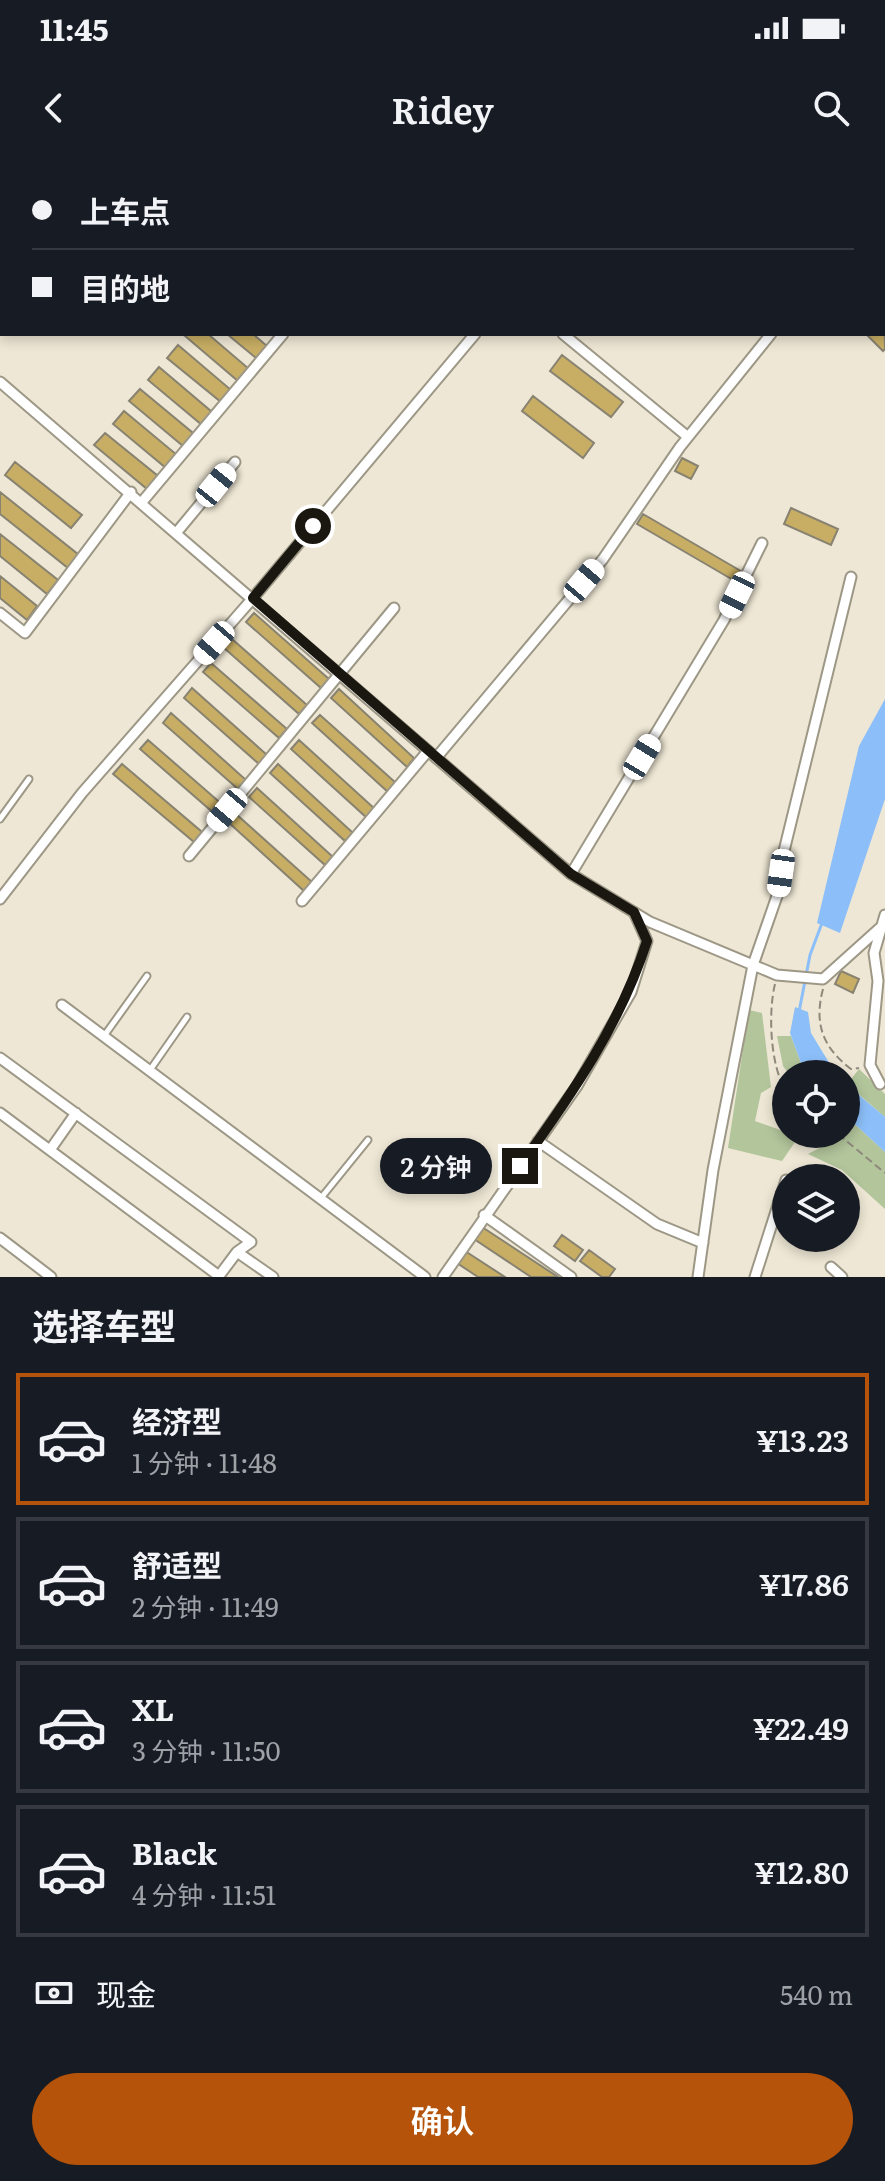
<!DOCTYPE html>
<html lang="zh">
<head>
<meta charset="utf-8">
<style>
  :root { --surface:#171b24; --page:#242831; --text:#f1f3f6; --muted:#9ea1a6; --line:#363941; --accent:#b45309 }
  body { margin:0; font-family:Literata,"Noto Sans SC",serif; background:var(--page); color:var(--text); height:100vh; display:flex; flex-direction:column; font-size:30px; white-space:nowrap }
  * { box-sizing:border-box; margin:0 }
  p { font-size:26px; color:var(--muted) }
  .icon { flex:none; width:44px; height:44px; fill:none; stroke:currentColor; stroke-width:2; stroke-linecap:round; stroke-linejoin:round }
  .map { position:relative; height:1117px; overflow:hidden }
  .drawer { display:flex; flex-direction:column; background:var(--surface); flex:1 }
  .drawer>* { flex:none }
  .hud { position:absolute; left:0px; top:0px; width:886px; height:176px; box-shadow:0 4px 12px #0003; display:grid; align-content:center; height:176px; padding:0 32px; background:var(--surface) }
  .fabs { position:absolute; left:772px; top:900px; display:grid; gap:16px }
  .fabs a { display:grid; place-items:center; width:88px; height:88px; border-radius:50%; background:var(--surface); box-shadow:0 4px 12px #0003; font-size:40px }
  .end { position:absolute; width:36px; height:36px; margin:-18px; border:10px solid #191710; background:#fff; box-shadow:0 0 0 4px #fff }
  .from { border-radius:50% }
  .bubble { position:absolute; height:56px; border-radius:28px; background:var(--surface); box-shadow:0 4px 12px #0003; font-size:26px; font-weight:600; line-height:56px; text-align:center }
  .car { position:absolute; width:24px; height:48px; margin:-24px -12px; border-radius:10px; box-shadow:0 0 6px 2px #0007; background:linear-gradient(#fff 24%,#345 0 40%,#fff 0 76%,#345 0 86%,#fff 0) }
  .hud b { display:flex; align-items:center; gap:28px; height:76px; font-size:30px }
  .hud b+b { border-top:2px solid var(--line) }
  .hud i { width:20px; height:20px; background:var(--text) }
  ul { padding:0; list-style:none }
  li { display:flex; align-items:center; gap:24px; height:132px; margin:0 16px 12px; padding:0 16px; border:4px solid var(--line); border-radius:0px }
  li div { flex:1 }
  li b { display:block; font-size:30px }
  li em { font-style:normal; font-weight:600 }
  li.selected { border-color:var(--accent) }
  li>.icon { width:72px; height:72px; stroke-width:1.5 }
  h2 { padding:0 32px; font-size:36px; line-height:96px }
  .pay { display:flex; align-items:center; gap:20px; height:88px; padding:0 32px; font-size:30px }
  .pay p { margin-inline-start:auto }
  .action { display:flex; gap:16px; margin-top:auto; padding:16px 32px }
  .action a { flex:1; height:92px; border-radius:48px; background:var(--accent); color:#fff; font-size:32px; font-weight:600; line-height:92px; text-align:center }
  .status { display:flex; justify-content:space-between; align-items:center; height:56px; padding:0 40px; background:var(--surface); direction:ltr }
  .status svg { height:22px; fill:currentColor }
  header { display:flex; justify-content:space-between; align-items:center; height:104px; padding:0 32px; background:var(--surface); font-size:36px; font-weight:600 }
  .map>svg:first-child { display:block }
  .green { fill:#b2c59b }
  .water { fill:#8cbff9 }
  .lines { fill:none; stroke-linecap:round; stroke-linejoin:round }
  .stream { stroke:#8cbff9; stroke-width:3 }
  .building { fill:#c8ae64; stroke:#888271; stroke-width:2 }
  .service-casing { stroke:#9d9786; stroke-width:9 }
  .minor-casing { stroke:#9d9786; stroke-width:13 }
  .secondary-casing { stroke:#9d9786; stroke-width:18 }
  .path { stroke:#8e897c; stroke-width:2; stroke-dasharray:8 4; stroke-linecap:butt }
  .service { stroke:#fff; stroke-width:5 }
  .minor { stroke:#fff; stroke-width:9 }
  .secondary { stroke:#fff; stroke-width:14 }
  .route { stroke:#191710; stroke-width:10 }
</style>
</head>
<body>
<div class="status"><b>11:45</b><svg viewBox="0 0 49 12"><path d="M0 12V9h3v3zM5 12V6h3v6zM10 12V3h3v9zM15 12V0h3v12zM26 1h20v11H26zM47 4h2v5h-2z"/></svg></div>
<header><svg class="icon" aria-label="back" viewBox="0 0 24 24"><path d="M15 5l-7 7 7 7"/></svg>Ridey<svg class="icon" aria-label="search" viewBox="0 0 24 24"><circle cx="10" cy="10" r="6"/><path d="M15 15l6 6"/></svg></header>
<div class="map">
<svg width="885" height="1117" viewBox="0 0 885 1117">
  <rect width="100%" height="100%" fill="#eee7d5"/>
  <path class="green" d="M749,850L762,853L771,927L761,933L755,961L786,972L795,982L782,1001L728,988Z
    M777,876H791L805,914H789L783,906Z
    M859,909L885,934V957L847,924Z
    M846,956L885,992V1049L842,1010L808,994L846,974Z"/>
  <path class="water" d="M885,539V639L840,773L817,763L859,586Z
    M795,847L808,852L811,873L836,914H805L790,873Z
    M846,924L885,957V992L846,956Z"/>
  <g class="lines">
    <path class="stream" d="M799,852L810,795L822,763"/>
  </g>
  <path class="building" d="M884,157L885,189L883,191L866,174H884Z
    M187,174H208L249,209L238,221L185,176Z
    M227,174H253L267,186L256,198Z
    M178,185L231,230L221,242L167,198Z
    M562,195L623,242L611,257L550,211Z
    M159,207L212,252L202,265L148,220Z
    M140,229L193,273L183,286L129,241Z
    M533,236L594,283L583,298L522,251Z
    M124,251L177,295L166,308L113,264Z
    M105,273L158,316L147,329L94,285Z
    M682,298L698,306L691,319L675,311Z
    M15,302L82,355L71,368L5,315Z
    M0,332L79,395L68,408L0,354Z
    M791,348L838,369L831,385L784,364Z
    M643,354L746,414L740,424L637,364Z
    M0,374L58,420L47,434L0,396Z
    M0,416L37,446L27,460L0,438Z
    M254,453L329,519L321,528L246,462Z
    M232,479L307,545L299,554L224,488Z
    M211,503L287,569L279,578L203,512Z
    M192,528L267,595L259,604L184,538Z
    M339,529L414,598L407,607L331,538Z
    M171,553L246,620L238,629L163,563Z
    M320,555L396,623L388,632L312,563Z
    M148,580L224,646L216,655L140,589Z
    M299,580L375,649L367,658L291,589Z
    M122,604L202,672L194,682L113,614Z
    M278,604L353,673L345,681L270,613Z
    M257,628L333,697L325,705L249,637Z
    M236,654L312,722L304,731L228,662Z
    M841,811L859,819L853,833L835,824Z
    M482,1067L558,1117H531L474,1079Z
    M562,1075L583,1090L575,1101L554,1086Z
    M589,1090L615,1109L609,1117H602L580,1101Z
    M465,1091L505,1117H478L457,1103Z"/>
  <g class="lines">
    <g class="service-casing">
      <path id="service" d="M0,659L29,619
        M104,876L147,816
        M150,910L187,857
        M321,1038L368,980"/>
    </g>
    <g class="minor-casing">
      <path id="minor" d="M532,2L534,0
        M634,2L635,0
        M884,113L885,114
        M563,174L688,277
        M0,222L571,714L650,762L777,815L823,819L882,766
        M142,342L283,174
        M177,372L235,302
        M0,453L25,473L131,332
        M436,598L603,399L680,287L771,174
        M189,696L394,448
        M571,714L724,460L762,383
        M0,739L82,633L253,438L475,174
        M302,741L428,591
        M62,845L425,1117
        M0,898L251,1082L237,1092L219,1116L0,953
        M880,924L870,905L878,821L874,793L885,755
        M538,981L657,1064L703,1083
        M50,990L76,953
        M484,1055L571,1117
        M0,1078L51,1117
        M237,1092L273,1117
        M831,1107L842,1117
        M443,1117L577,926L631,832L647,781L634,752
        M698,1117L713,1010L753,805L777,736L784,691L851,417
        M755,1117L786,1020"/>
    </g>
    <g class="secondary-casing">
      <path id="secondary" d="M786,0L789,2
        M819,2L822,0"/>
    </g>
    <path class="path" d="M775,824C768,852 770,906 786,931
      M823,829C814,863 822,887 851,909L859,908
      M838,974L885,1013"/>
    <use href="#service" class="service"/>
    <use href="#minor" class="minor"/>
    <use href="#secondary" class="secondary"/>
  </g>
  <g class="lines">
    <path class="route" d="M313,366L253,438L571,714L634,752L647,781C620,865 572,934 520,1006"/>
  </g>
</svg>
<div class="fabs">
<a><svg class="icon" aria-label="locate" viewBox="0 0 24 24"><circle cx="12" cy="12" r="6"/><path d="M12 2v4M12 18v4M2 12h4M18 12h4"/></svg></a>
<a><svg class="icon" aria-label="layers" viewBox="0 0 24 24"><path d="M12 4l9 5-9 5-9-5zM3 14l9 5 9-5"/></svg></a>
</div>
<i class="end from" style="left:313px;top:366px"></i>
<i class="end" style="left:520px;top:1006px"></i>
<div class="bubble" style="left:380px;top:978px;width:112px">2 分钟</div>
<i class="car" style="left:216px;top:325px;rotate:39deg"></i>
<i class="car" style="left:584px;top:421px;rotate:40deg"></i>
<i class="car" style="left:737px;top:435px;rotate:206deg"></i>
<i class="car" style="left:214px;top:483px;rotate:221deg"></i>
<i class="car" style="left:642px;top:597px;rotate:31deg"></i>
<i class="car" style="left:227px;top:650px;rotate:220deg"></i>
<i class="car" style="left:781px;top:713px;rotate:188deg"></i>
<div class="hud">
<b><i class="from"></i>上车点</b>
<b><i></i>目的地</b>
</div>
</div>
<section class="drawer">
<h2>选择车型</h2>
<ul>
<li class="selected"><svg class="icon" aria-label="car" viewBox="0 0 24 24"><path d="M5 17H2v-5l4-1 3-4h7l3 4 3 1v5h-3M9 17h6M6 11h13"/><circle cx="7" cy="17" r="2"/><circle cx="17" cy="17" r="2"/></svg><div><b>经济型</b><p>1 分钟 · 11:48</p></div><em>¥13.23</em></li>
<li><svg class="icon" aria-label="car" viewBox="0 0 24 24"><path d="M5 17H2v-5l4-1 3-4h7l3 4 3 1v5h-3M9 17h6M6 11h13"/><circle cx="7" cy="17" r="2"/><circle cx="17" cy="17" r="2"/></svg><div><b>舒适型</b><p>2 分钟 · 11:49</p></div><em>¥17.86</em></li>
<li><svg class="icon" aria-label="car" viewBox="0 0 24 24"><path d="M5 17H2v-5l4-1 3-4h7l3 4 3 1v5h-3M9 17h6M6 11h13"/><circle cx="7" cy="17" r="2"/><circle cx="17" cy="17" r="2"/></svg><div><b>XL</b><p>3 分钟 · 11:50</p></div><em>¥22.49</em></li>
<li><svg class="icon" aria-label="car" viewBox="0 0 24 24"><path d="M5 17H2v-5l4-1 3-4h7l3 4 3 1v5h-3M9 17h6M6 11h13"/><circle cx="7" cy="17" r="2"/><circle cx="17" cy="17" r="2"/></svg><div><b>Black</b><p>4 分钟 · 11:51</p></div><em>¥12.80</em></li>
</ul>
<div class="pay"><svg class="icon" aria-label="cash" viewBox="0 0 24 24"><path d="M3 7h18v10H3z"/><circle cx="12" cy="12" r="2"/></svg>现金<p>540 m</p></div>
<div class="action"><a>确认</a></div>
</section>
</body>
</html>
